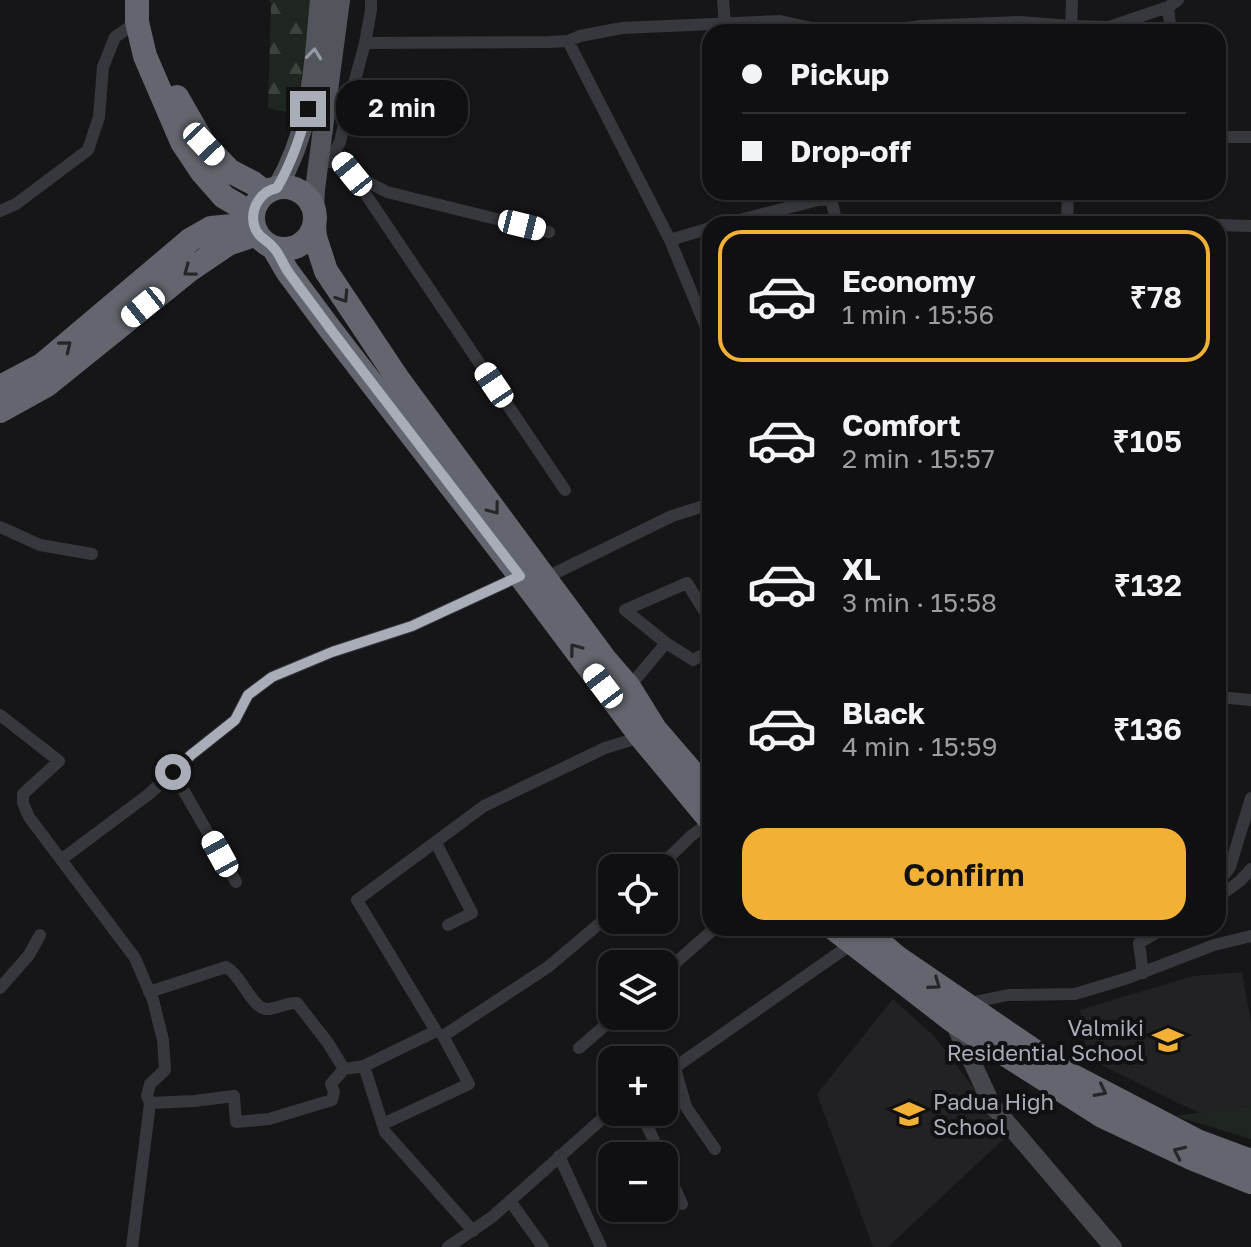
<!DOCTYPE html>
<html lang="en">
<head>
<meta charset="utf-8">
<style>
  :root { --surface:#101012; --page:#1e1e20; --text:#f1f3f6; --muted:#9c9d9f; --line:#303032; --accent:#f2b134 }
  body { margin:0; font-family:"Golos Text",sans-serif; background:var(--page); color:var(--text); height:100vh; display:flex; flex-direction:column; font-size:30px; white-space:nowrap }
  * { box-sizing:border-box; margin:0 }
  p { font-size:26px; color:var(--muted) }
  .icon { flex:none; width:44px; height:44px; fill:none; stroke:currentColor; stroke-width:2; stroke-linecap:round; stroke-linejoin:round }
  .map { position:relative; flex:1; overflow:hidden }
  .sheet { position:absolute; left:702px; top:216px; width:524px; height:720px; display:flex; flex-direction:column; background:var(--surface); border-radius:24px; box-shadow:0 2px 6px #0004,0 0 0 2px var(--line) }
  .sheet>* { flex:none }
  .banner { position:absolute; left:702px; top:24px; width:524px; height:176px; border-radius:24px; box-shadow:0 2px 6px #0004,0 0 0 2px var(--line); display:grid; align-content:center; height:176px; padding:0 40px; background:var(--surface) }
  .tools { position:absolute; left:598px; top:854px; display:grid; gap:16px }
  .tools a { display:grid; place-items:center; width:80px; height:80px; border-radius:16px; background:var(--surface); box-shadow:0 2px 6px #0004,0 0 0 2px var(--line); font-size:40px }
  .end { position:absolute; width:36px; height:36px; margin:-18px; border:10px solid #a8adb8; background:#111; box-shadow:0 0 0 4px #111 }
  .from { border-radius:50% }
  .bubble { position:absolute; height:56px; border-radius:24px; background:var(--surface); box-shadow:0 2px 6px #0004,0 0 0 2px var(--line); font-size:26px; font-weight:600; line-height:56px; text-align:center }
  .car { position:absolute; width:24px; height:48px; margin:-24px -12px; border-radius:10px; box-shadow:0 0 6px 2px #0007; background:linear-gradient(#fff 24%,#345 0 40%,#fff 0 76%,#345 0 86%,#fff 0) }
  .banner b { display:flex; align-items:center; gap:28px; height:76px; font-size:30px }
  .banner b+b { border-top:2px solid var(--line) }
  .banner i { width:20px; height:20px; background:var(--text) }
  ul { padding:14px 0 0; list-style:none }
  li { display:flex; align-items:center; gap:24px; height:132px; margin:0 16px 12px; padding:0 24px; border:4px solid transparent; border-radius:24px }
  li div { flex:1 }
  li b { display:block; font-size:30px }
  li em { font-style:normal; font-weight:600 }
  li.selected { border-color:var(--accent) }
  li>.icon { width:72px; height:72px; stroke-width:1.5 }
  .primary-button { display:flex; gap:16px; margin-top:auto; padding:16px 40px }
  .primary-button a { flex:1; height:92px; border-radius:24px; background:var(--accent); color:#111; font-size:32px; font-weight:600; line-height:92px; text-align:center }
  .map>svg:first-child { display:block }
  .built { fill:#222225 }
  .grass { fill:#1e261f }
  .forest { fill:url(#forest-firs) }
  .lines { fill:none; stroke-linecap:round; stroke-linejoin:round }
  .street { stroke:#37383d; stroke-width:12 }
  .secondary { stroke:#45474d; stroke-width:18 }
  .primary { stroke:#53555c; stroke-width:20 }
  .highway { stroke:#63666e; stroke-width:24 }
  .oneway { stroke:#979ba6 }
  .oneway2 { stroke:#26262a }
  .route { stroke:#a8adb8; stroke-width:10 }
  .labels { text-anchor:middle; dominant-baseline:central; stroke-width:8; stroke-linejoin:round; paint-order:stroke }
  .poi-label { font-size:22px; fill:#a8adb8; stroke:#111113; text-anchor:end }
</style>
</head>
<body>
<div class="map">
<svg width="1251" height="1247" viewBox="0 0 1251 1247">
  <defs>
    <pattern id="forest-firs" width="22" height="20" patternUnits="userSpaceOnUse" patternTransform="scale(2)"><rect width="22" height="20" fill="#1e261f"/><path d="M5 1l3.5 6h-7zM16 11l3.5 6h-7z" fill="#3c433d"/></pattern>
  </defs>
  <rect width="100%" height="100%" fill="#161618"/>
  <path class="built" d="M1242,972L1251,1022V1106L1199,1113L1087,1058L1080,1010L1193,976Z
    M893,999L933,1035L1009,1134L888,1247H873L817,1094Z"/>
  <path class="grass" d="M1251,1106V1139L1175,1116Z"/>
  <path class="forest" d="M268,0H312L296,114L268,108L271,4Z"/>
  <g class="lines">
    <path class="street" d="M723,0L725,24
      M1168,7L1171,32
      M877,32L921,26L1020,22L1071,26L1109,27L1168,7L1178,0
      M1071,32L1072,0
      M568,41L670,240L710,337
      M365,43L549,42L568,41L580,36L622,28L780,21L830,32
      M1218,137H1251
      M334,152L352,174L387,192L549,232
      M318,159L329,162L340,142L348,106L365,43L371,10V0
      M352,174L565,490
      M0,211L16,204L88,150L99,117L103,67L115,37L137,22
      M1067,221L1180,224
      M724,224L818,200L831,199L837,224
      M1067,224L1068,192
      M1218,225L1251,226
      M670,240L710,228
      M0,527L40,545L92,554
      M545,578L672,516L710,504
      M710,620L687,583L625,610L666,643L693,660L710,651
      M629,687L666,643
      M1218,697L1251,700
      M0,715L59,761L23,794V803L29,817L135,958L153,1000L163,1040L165,1070L150,1084L147,1096L150,1103L194,1101L234,1096L236,1122L269,1119L332,1100L334,1092L331,1084L344,1069L364,1066L436,1031L357,900L484,806L605,748L641,737
      M173,772L236,882
      M436,843L472,913L448,925
      M62,859L149,794L191,755L235,720L248,695L272,677L332,652L412,626L520,576
      M658,868L691,836L710,822
      M1218,873L1225,874L1230,867L1251,798
      M1218,897L1240,881L1251,869
      M664,973L715,928
      M1143,973L1139,943L1164,928
      M0,988L29,955L40,935
      M149,992L226,967C241,975 251,1006 265,1009C276,1010 286,1002 297,1003L328,1043L344,1069
      M965,1004L1008,995L1075,994L1128,978L1214,945L1251,936
      M579,1048L616,1016
      M364,1066L385,1132L473,1231
      M675,1068L686,1107L715,1149
      M664,1075L853,943
      M641,1112L661,1156
      M383,1124L469,1084L443,1036L548,967L612,913
      M559,1156L601,1247
      M664,1164L682,1204
      M510,1201L543,1247
      M132,1247L150,1103
      M448,1247L492,1217L612,1110"/>
    <path class="secondary" d="M954,1019L953,1021L992,1105L1113,1247"/>
    <path class="primary" d="M277,188C313,126 313,69 320,0
      M314,211L315,189L340,0"/>
    <path class="highway" d="M137,0V22L145,56L182,142L202,172L224,197L253,214
      M177,97L204,144L230,171L253,183L266,193
      M253 218a31 31 0 1 1 62 0a31 31 0 1 1-62 0Z
      M314,226L315,237L326,271L398,379L604,658L629,687L655,729L710,793
      M273,247L287,271L330,329L520,576L641,737L710,820
      M0,387L42,365L190,240L211,228L253,224
      M0,411L47,385L191,269L228,244L257,234
      M833,928L953,1021L1102,1116L1189,1157L1251,1182
      M863,928L898,958L1065,1072L1197,1141L1251,1161"/>
  </g>
  <defs><path id="oneway-chevron" d="M-2-3.5L2.5 0L-2 3.5" fill="none" stroke-width="1.6" stroke-linecap="round" stroke-linejoin="round" transform="scale(2)"/></defs>
  <use class="oneway" href="#oneway-chevron" transform="translate(314 54) rotate(-84)"/>
  <g class="oneway2">
    <use href="#oneway-chevron" transform="translate(189 271) rotate(143)"/>
    <use href="#oneway-chevron" transform="translate(343 297) rotate(57)"/>
    <use href="#oneway-chevron" transform="translate(66 346) rotate(-39)"/>
    <use href="#oneway-chevron" transform="translate(494 509) rotate(53)"/>
    <use href="#oneway-chevron" transform="translate(575 649) rotate(-127)"/>
    <use href="#oneway-chevron" transform="translate(935 984) rotate(35)"/>
    <use href="#oneway-chevron" transform="translate(1101 1091) rotate(27)"/>
    <use href="#oneway-chevron" transform="translate(1179 1152) rotate(-155)"/>
  </g>
  <g class="lines">
    <path class="route" d="M173,772L191,755L235,720L248,695L272,677L332,652L412,626L520,576C456,493 393,410 329,327C316,309 302,291 289,273C283,265 280,254 273,247C266,239 257,237 254,225C250,208 261,191 277,188C292,162 300,137 308,109"/>
  </g>
  <defs>
    <g id="school-bare" transform="scale(2.4)"><path d="M0-5L7-2L0 1L-7-2ZM-4 1L0 2.5L4 1V4Q0 6-4 4Z" fill="#f2b134" stroke="#111113" stroke-width="2.5" paint-order="stroke"/></g>
  </defs>
  <g fill-rule="evenodd">
    <use href="#school-bare" x="1168" y="1040"/>
    <use href="#school-bare" x="909" y="1114"/>
  </g>
  <g class="labels">
    <g class="poi-label">
      <text x="1144" y="1027">Valmiki<tspan x="1144" dy="25">Residential School</tspan></text>
      <text x="933" y="1101" text-anchor="start">Padua High<tspan x="933" dy="25">School</tspan></text>
    </g>
  </g>
</svg>
<div class="tools">
<a><svg class="icon" aria-label="locate" viewBox="0 0 24 24"><circle cx="12" cy="12" r="6"/><path d="M12 2v4M12 18v4M2 12h4M18 12h4"/></svg></a>
<a><svg class="icon" aria-label="layers" viewBox="0 0 24 24"><path d="M12 4l9 5-9 5-9-5zM3 14l9 5 9-5"/></svg></a>
<a>+</a>
<a>−</a>
</div>
<i class="end from" style="left:173px;top:772px"></i>
<i class="end" style="left:308px;top:109px"></i>
<div class="bubble" style="left:336px;top:80px;width:132px">2 min</div>
<i class="car" style="left:204px;top:144px;rotate:137deg"></i>
<i class="car" style="left:352px;top:174px;rotate:321deg"></i>
<i class="car" style="left:522px;top:225px;rotate:104deg"></i>
<i class="car" style="left:143px;top:307px;rotate:231deg"></i>
<i class="car" style="left:494px;top:385px;rotate:326deg"></i>
<i class="car" style="left:603px;top:686px;rotate:323deg"></i>
<i class="car" style="left:220px;top:854px;rotate:331deg"></i>
<div class="banner">
<b><i class="from"></i>Pickup</b>
<b><i></i>Drop-off</b>
</div>
<section class="sheet">
<ul>
<li class="selected"><svg class="icon" aria-label="car" viewBox="0 0 24 24"><path d="M5 17H2v-5l4-1 3-4h7l3 4 3 1v5h-3M9 17h6M6 11h13"/><circle cx="7" cy="17" r="2"/><circle cx="17" cy="17" r="2"/></svg><div><b>Economy</b><p>1 min · 15:56</p></div><em>₹78</em></li>
<li><svg class="icon" aria-label="car" viewBox="0 0 24 24"><path d="M5 17H2v-5l4-1 3-4h7l3 4 3 1v5h-3M9 17h6M6 11h13"/><circle cx="7" cy="17" r="2"/><circle cx="17" cy="17" r="2"/></svg><div><b>Comfort</b><p>2 min · 15:57</p></div><em>₹105</em></li>
<li><svg class="icon" aria-label="car" viewBox="0 0 24 24"><path d="M5 17H2v-5l4-1 3-4h7l3 4 3 1v5h-3M9 17h6M6 11h13"/><circle cx="7" cy="17" r="2"/><circle cx="17" cy="17" r="2"/></svg><div><b>XL</b><p>3 min · 15:58</p></div><em>₹132</em></li>
<li><svg class="icon" aria-label="car" viewBox="0 0 24 24"><path d="M5 17H2v-5l4-1 3-4h7l3 4 3 1v5h-3M9 17h6M6 11h13"/><circle cx="7" cy="17" r="2"/><circle cx="17" cy="17" r="2"/></svg><div><b>Black</b><p>4 min · 15:59</p></div><em>₹136</em></li>
</ul>
<div class="primary-button"><a>Confirm</a></div>
</section>
</div>
</body>
</html>
